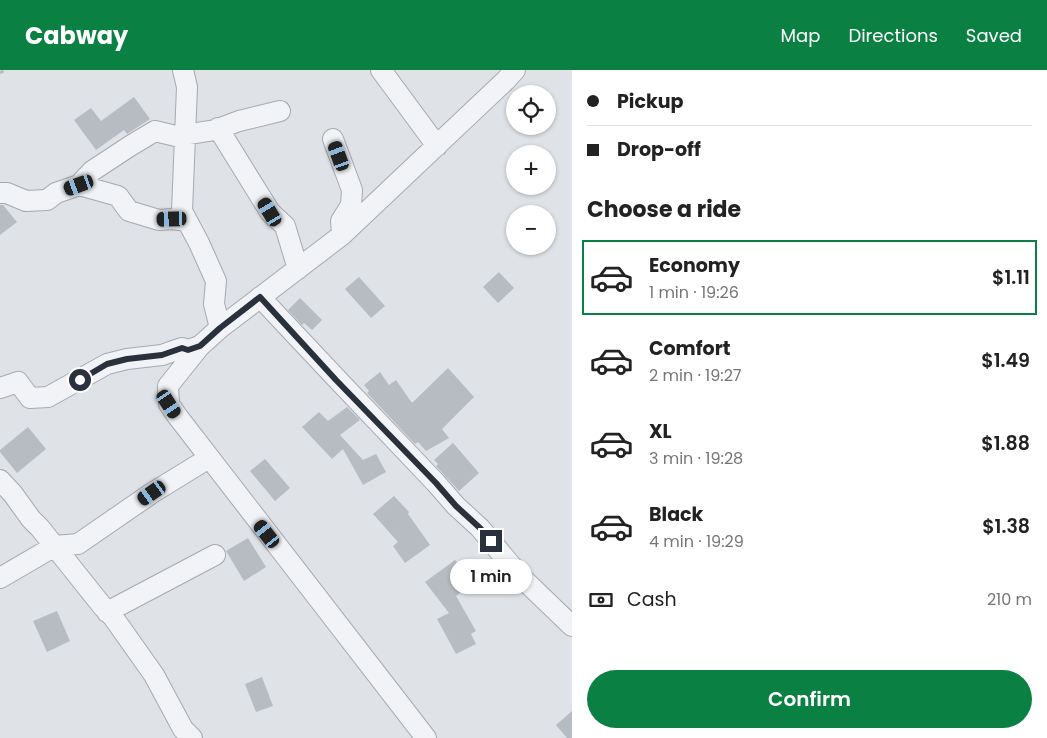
<!DOCTYPE html>
<html lang="en">
<head>
<meta charset="utf-8">
<style>
  :root { --surface:#fff; --page:#f2f2f2; --text:#222; --muted:#767676; --line:#e0e0e0; --accent:#0b8043 }
  body { margin:0; font-family:Poppins,sans-serif; background:var(--page); color:var(--text); height:100vh; display:flex; flex-direction:column; font-size:19px; white-space:nowrap }
  * { box-sizing:border-box; margin:0 }
  p { font-size:16px; color:var(--muted) }
  .icon { flex:none; width:28px; height:28px; fill:none; stroke:currentColor; stroke-width:2; stroke-linecap:round; stroke-linejoin:round }
  .map { position:relative; flex:1; overflow:hidden }
  .details { display:flex; flex-direction:column; background:var(--surface); width:475px }
  .details>* { flex:none }
  .banner { display:grid; align-content:center; height:110px; padding:0 15px; background:var(--surface) }
  .controls { position:absolute; left:506px; top:15px; display:grid; gap:10px }
  .controls a { display:grid; place-items:center; width:50px; height:50px; border-radius:50%; background:var(--surface); box-shadow:0 1px 4px #0004; font-size:25px }
  .end { position:absolute; width:22px; height:22px; margin:-11px; border:6px solid #29313d; background:#fff; box-shadow:0 0 0 2px #fff }
  .from { border-radius:50% }
  .bubble { position:absolute; height:35px; border-radius:18px; background:var(--surface); box-shadow:0 1px 4px #0004; font-size:16px; font-weight:600; line-height:35px; text-align:center }
  .car { position:absolute; width:15px; height:30px; margin:-15px -8px; border-radius:6px; box-shadow:0 0 4px 1px #0007; background:linear-gradient(#222 24%,#8ab4d8 0 40%,#222 0 76%,#8ab4d8 0 86%,#222 0) }
  .banner b { display:flex; align-items:center; gap:18px; height:48px; font-size:19px }
  .banner b+b { border-top:1px solid var(--line) }
  .banner i { width:12px; height:12px; background:var(--text) }
  ul { padding:0; list-style:none }
  li { display:flex; align-items:center; gap:15px; height:75px; margin:0 10px 8px; padding:0 5px; border:2px solid transparent; border-radius:0px }
  li div { flex:1 }
  li b { display:block; font-size:19px }
  li em { font-style:normal; font-weight:600 }
  li.current { border-color:var(--accent) }
  li>.icon { width:45px; height:45px; stroke-width:1.5 }
  h2 { padding:0 15px; font-size:22px; line-height:60px }
  .pay { display:flex; align-items:center; gap:12px; height:55px; padding:0 15px; font-size:19px }
  .pay p { margin-inline-start:auto }
  .action { display:flex; gap:10px; margin-top:auto; padding:10px 15px }
  .action a { flex:1; height:58px; border-radius:30px; background:var(--accent); color:#fff; font-size:20px; font-weight:600; line-height:58px; text-align:center }
  header { display:flex; align-items:center; gap:30px; box-sizing:border-box; height:70px; padding:0 25px; background:var(--accent); color:#fff }
  header strong { font-size:24px }
  nav { display:flex; gap:28px; margin-inline-start:auto; font-size:18px }
  main { display:flex; flex:1; min-height:0 }
  .map>svg:first-child { display:block }
  .building { fill:#b7bcc3 }
  .lines { fill:none; stroke-linecap:round; stroke-linejoin:round }
  .street-casing { stroke:#a5a9b1; stroke-width:22 }
  .path { stroke:#b9bdc2; stroke-width:3; stroke-dasharray:4 4; stroke-linecap:butt }
  .street { stroke:#f1f3f6; stroke-width:20 }
  .route { stroke:#29313d; stroke-width:6 }
</style>
</head>
<body>
<header>
<strong>Cabway</strong>
<nav><a>Map</a><a>Directions</a><a>Saved</a></nav>
</header>
<main>
<div class="map">
<svg width="572" height="668" viewBox="0 0 572 668">
  <rect width="100%" height="100%" fill="#dfe2e7"/>
  <path class="building" d="M134,27L150,49L127,64L124,60L96,80L74,50L91,38L101,51Z
    M0,135H3L17,152L0,165Z
    M499,202L514,218L498,233L483,217Z
    M359,207L385,236L371,248L345,219Z
    M300,228L322,250L312,260L304,253L302,255L288,240Z
    M448,298L474,327L442,359L449,368L426,381L418,372L415,374L367,323L369,321L364,315L380,302L389,315L396,310L412,333Z
    M347,337L360,350L340,365L363,390L376,384L386,402L363,415L343,379L332,389L302,357L319,342L328,351Z
    M28,357L46,379L17,403L0,382V380Z
    M453,373L479,403L459,421L436,396L438,394L434,390Z
    M265,389L290,418L275,431L250,401Z
    M394,426L409,442L408,444L430,475L405,493L393,476L398,472L373,444Z
    M248,468L266,497L244,511L226,481Z
    M455,490L473,513L456,526L476,561L471,564L476,574L456,584L437,549L449,543L425,512Z
    M57,541L70,571L47,582L33,551Z
    M262,607L273,636L256,642L245,614Z
    M572,641V668H567L556,655Z"/>
  <g class="lines">
    <g class="street-casing">
      <path id="street" d="M183,0L187,17L182,141L199,173L216,211L214,234L220,258L200,276L168,316L169,334L178,347L426,668
        M381,0L437,76
        M218,58L270,142L285,156L298,199
        M184,65L215,60L239,51L280,41
        M333,69L352,120L351,135L341,151L342,165
        M79,115L118,126L129,141L159,150L172,149L187,151
        M0,123H7L26,131L47,130L56,123L79,115L92,101L130,76L155,61L184,68
        M260,227L337,309L436,413L456,436L480,458L520,506L572,556
        M220,258L342,165L506,10L515,0
        M0,318L18,312L30,328L48,327L107,294L127,289L162,285L182,278L188,280L200,276
        M0,410L13,424L31,449L40,458L103,537L113,547L154,605L183,659L192,668
        M0,508L55,476L78,474L152,423L209,388
        M107,542L215,485"/>
    </g>
    <path class="path" d="M0,3L5,0"/>
    <use href="#street" class="street"/>
  </g>
  <g class="lines">
    <path class="route" d="M80,310L107,294L127,289L162,285L182,278L188,280L200,276L220,258L260,227L336,310L436,413L456,436L480,458L491,471"/>
  </g>
</svg>
<div class="controls">
<a><svg class="icon" aria-label="locate" viewBox="0 0 24 24"><circle cx="12" cy="12" r="6"/><path d="M12 2v4M12 18v4M2 12h4M18 12h4"/></svg></a>
<a>+</a>
<a>−</a>
</div>
<i class="end from" style="left:80px;top:310px"></i>
<i class="end" style="left:491px;top:471px"></i>
<div class="bubble" style="left:450px;top:489px;width:82px">1 min</div>
<i class="car" style="left:339px;top:86px;rotate:340deg"></i>
<i class="car" style="left:79px;top:115px;rotate:250deg"></i>
<i class="car" style="left:270px;top:142px;rotate:329deg"></i>
<i class="car" style="left:172px;top:149px;rotate:268deg"></i>
<i class="car" style="left:169px;top:334px;rotate:147deg"></i>
<i class="car" style="left:152px;top:423px;rotate:235deg"></i>
<i class="car" style="left:267px;top:464px;rotate:322deg"></i>
</div>
<section class="details">
<div class="banner">
<b><i class="from"></i>Pickup</b>
<b><i></i>Drop-off</b>
</div>
<h2>Choose a ride</h2>
<ul>
<li class="current"><svg class="icon" aria-label="car" viewBox="0 0 24 24"><path d="M5 17H2v-5l4-1 3-4h7l3 4 3 1v5h-3M9 17h6M6 11h13"/><circle cx="7" cy="17" r="2"/><circle cx="17" cy="17" r="2"/></svg><div><b>Economy</b><p>1 min · 19:26</p></div><em>$1.11</em></li>
<li><svg class="icon" aria-label="car" viewBox="0 0 24 24"><path d="M5 17H2v-5l4-1 3-4h7l3 4 3 1v5h-3M9 17h6M6 11h13"/><circle cx="7" cy="17" r="2"/><circle cx="17" cy="17" r="2"/></svg><div><b>Comfort</b><p>2 min · 19:27</p></div><em>$1.49</em></li>
<li><svg class="icon" aria-label="car" viewBox="0 0 24 24"><path d="M5 17H2v-5l4-1 3-4h7l3 4 3 1v5h-3M9 17h6M6 11h13"/><circle cx="7" cy="17" r="2"/><circle cx="17" cy="17" r="2"/></svg><div><b>XL</b><p>3 min · 19:28</p></div><em>$1.88</em></li>
<li><svg class="icon" aria-label="car" viewBox="0 0 24 24"><path d="M5 17H2v-5l4-1 3-4h7l3 4 3 1v5h-3M9 17h6M6 11h13"/><circle cx="7" cy="17" r="2"/><circle cx="17" cy="17" r="2"/></svg><div><b>Black</b><p>4 min · 19:29</p></div><em>$1.38</em></li>
</ul>
<div class="pay"><svg class="icon" aria-label="cash" viewBox="0 0 24 24"><path d="M3 7h18v10H3z"/><circle cx="12" cy="12" r="2"/></svg>Cash<p>210 m</p></div>
<div class="action"><a>Confirm</a></div>
</section>
</main>
</body>
</html>
